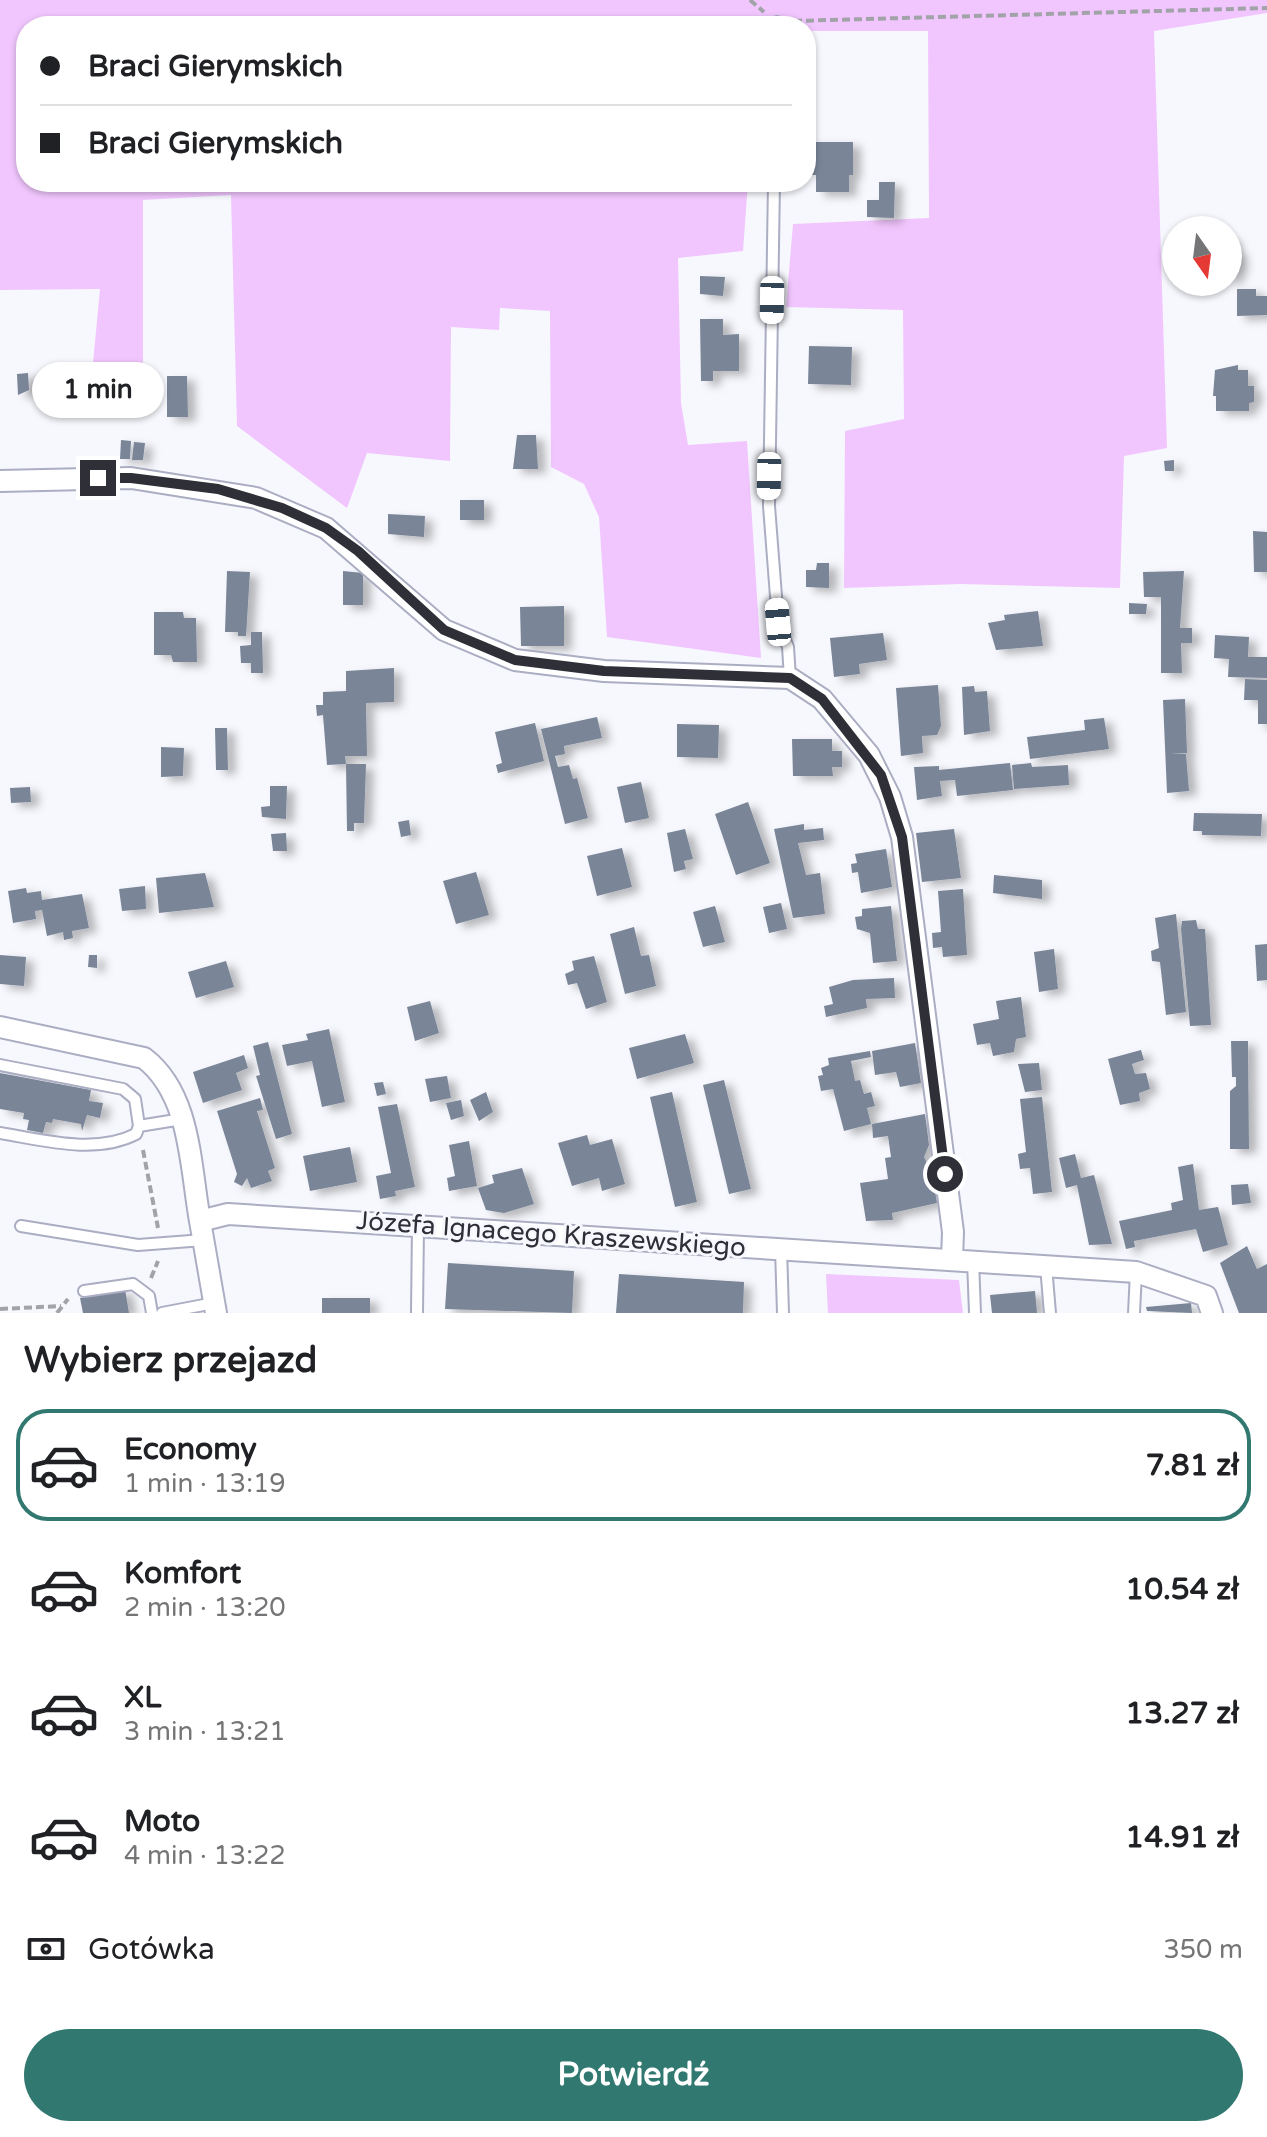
<!DOCTYPE html>
<html lang="pl">
<head>
<meta charset="utf-8">
<style>
  :root { --surface:#fff; --page:#f2f2f2; --text:#202124; --muted:#757577; --line:#e0e0e0; --accent:#317870 }
  body { margin:0; font-family:"Varela Round",sans-serif; background:var(--page); color:var(--text); height:100vh; display:flex; flex-direction:column; font-size:30px; white-space:nowrap }
  * { box-sizing:border-box; margin:0 }
  p { font-size:26px; color:var(--muted) }
  .icon { flex:none; width:44px; height:44px; fill:none; stroke:currentColor; stroke-width:2; stroke-linecap:round; stroke-linejoin:round }
  .map { position:relative; height:1313px; overflow:hidden }
  .panel { display:flex; flex-direction:column; background:var(--surface); flex:1 }
  .panel>* { flex:none }
  .top-card { position:absolute; left:16px; top:16px; width:800px; height:176px; border-radius:32px; box-shadow:0 2px 6px #0004; display:grid; align-content:center; height:176px; padding:0 24px; background:var(--surface) }
  .needle { width:52px; rotate:166deg }
  .controls { position:absolute; left:1162px; top:216px; display:grid; gap:16px }
  .controls a { display:grid; place-items:center; width:80px; height:80px; border-radius:50%; background:var(--surface); box-shadow:0 2px 6px #0004; font-size:40px }
  .end { position:absolute; width:36px; height:36px; margin:-18px; border:10px solid #2e2f37; background:#fff; box-shadow:0 0 0 4px #fff }
  .from { border-radius:50% }
  .bubble { position:absolute; height:56px; border-radius:28px; background:var(--surface); box-shadow:0 2px 6px #0004; font-size:26px; font-weight:700; line-height:56px; text-align:center }
  .car { position:absolute; width:24px; height:48px; margin:-24px -12px; border-radius:10px; box-shadow:0 0 6px 2px #0007; background:linear-gradient(#fff 24%,#345 0 40%,#fff 0 76%,#345 0 86%,#fff 0) }
  .top-card b { display:flex; align-items:center; gap:28px; height:76px; font-size:30px }
  .top-card b+b { border-top:2px solid var(--line) }
  .top-card i { width:20px; height:20px; background:var(--text) }
  ul { padding:0; list-style:none }
  li { display:flex; align-items:center; gap:24px; height:112px; margin:0 16px 12px; padding:0 8px; border:4px solid transparent; border-radius:32px }
  li div { flex:1 }
  li b { display:block; font-size:30px }
  li em { font-style:normal; font-weight:700 }
  li.on { border-color:var(--accent) }
  li>.icon { width:72px; height:72px; stroke-width:1.5 }
  h2 { padding:0 24px; font-size:36px; line-height:96px }
  .pay { display:flex; align-items:center; gap:20px; height:88px; padding:0 24px; font-size:30px }
  .pay p { margin-inline-start:auto }
  .button { display:flex; gap:16px; margin-top:auto; padding:16px 24px }
  .button a { flex:1; height:92px; border-radius:48px; background:var(--accent); color:#fff; font-size:32px; font-weight:700; line-height:92px; text-align:center }
  .map>svg:first-child { display:block }
  .green { fill:#f1c6fe }
  .building { fill:#7a8598; filter:url(#shadow) }
  .lines { fill:none; stroke-linecap:round; stroke-linejoin:round }
  .service-casing { stroke:#abadc3; stroke-width:14 }
  .minor-casing { stroke:#abadc3; stroke-width:24 }
  .path { stroke:#a2a3a9; stroke-width:4; stroke-dasharray:8 4; stroke-linecap:butt }
  .service { stroke:#fff; stroke-width:10 }
  .minor { stroke:#fff; stroke-width:20 }
  .route { stroke:#2e2f37; stroke-width:10 }
  .labels { text-anchor:middle; dominant-baseline:central; stroke-width:6; stroke-linejoin:round; paint-order:stroke }
  .street-label { font-size:26px; fill:#2e2f37; stroke:#f7f8fd }
</style>
</head>
<body>
<div class="map">
<svg width="1267" height="1313" viewBox="0 0 1267 1313">
  <defs>
    <filter id="shadow"><feDropShadow dx="8" dy="4.5" stdDeviation="4" flood-color="#0004"/></filter>
  </defs>
  <rect width="100%" height="100%" fill="#f7f8fd"/>
  <path class="green" d="M0,0H1267V13L1154,31L1167,448L1124,456L1120,588L961,584L844,588L845,431L904,419L903,310L786,307L793,224L929,218L928,31H806V26H26V182H748L743,251L678,258L681,403L688,445L747,441L761,658L607,637L599,517L584,484L551,467L550,311L500,308L499,330L451,327L450,461L367,453L347,508L237,426L231,195L143,200V372L93,363L100,289L0,290Z
    M826,1274L959,1280L963,1313H828Z"/>
  <path class="building" d="M809,142H853V175H849V192H816V175H810Z
    M879,182H895L894,218L867,217V200H879Z
    M1228,237H1233L1234,250H1239L1240,265L1233,281H1228Z
    M700,276L725,277L723,296L700,294Z
    M1237,289H1256V296H1267V315L1237,316Z
    M700,319H723V335L739,334V371H713V381H701Z
    M809,346L852,347L851,385L808,384Z
    M1238,365V370H1248V386H1254V402L1249,403V411H1216V396H1213L1215,370Z
    M55,369L74,371V392H62V385H55Z
    M28,373L29,390L18,395L17,374Z
    M167,376H187L188,417H167Z
    M517,435H536L538,469H513Z
    M121,440L131,441L130,459H120Z
    M134,442L145,443L143,460H132Z
    M1174,460V471H1165L1164,461Z
    M460,500H484V520H460Z
    M388,514L425,516L424,537L388,534Z
    M1253,531L1267,532V572H1254Z
    M817,563H829V588L806,587V570H816Z
    M227,571L250,572L246,636H238V632H225Z
    M343,571L363,573V605H343Z
    M1184,571L1180,628H1192V643H1181L1182,673H1161V597H1144L1143,572Z
    M1129,603L1147,604L1146,614H1129Z
    M564,606V646H521L520,607Z
    M1038,611L1043,646L996,650L988,623L1005,620L1004,615Z
    M154,612H183L184,618H196L197,662H173L171,655H154Z
    M251,632H262L263,673H251V663H241L240,646L251,645Z
    M883,633L887,660L859,664L860,674L834,677L830,638Z
    M1215,635L1249,637L1248,657H1267V678L1228,677L1229,659L1214,658Z
    M394,668V702L366,703L367,756H345L346,764H366L364,823H354V831H347L346,764L327,765L323,715L317,716L316,705H323V692L346,691V671Z
    M1245,679L1267,680V724H1258V700H1244Z
    M938,685L941,726L937,735L922,736L923,753L901,756L896,688Z
    M974,686L975,692L987,691L990,731L964,735L962,687Z
    M1185,699L1187,753L1171,754H1186L1189,791L1167,793L1163,700Z
    M597,717L602,738L564,746L565,754L555,756L558,767L569,765L573,779L577,778L588,818L565,824L541,729Z
    M1104,718L1109,749L1030,759L1027,737L1085,730L1084,720Z
    M535,723L544,761L498,773L496,765L502,763L495,732Z
    M677,724L719,725L718,758L677,757Z
    M215,728H227L228,770H216Z
    M792,739H832V751H842V767H832L833,776H793Z
    M161,747L184,748L183,776L161,777Z
    M1010,763L1013,790L957,796L955,780L940,781L942,796L917,800L914,767L939,766V770Z
    M1031,763L1032,767L1068,765L1069,785L1014,789L1012,765Z
    M641,782L649,818L625,823L617,787Z
    M270,786H287L286,819L262,817L261,807L270,806Z
    M30,787L31,802L11,803L10,788Z
    M748,802L770,863L736,875L715,814Z
    M1194,813L1262,814L1261,836L1202,835V831H1193Z
    M409,820L411,835L401,837L398,822Z
    M804,824V830L823,828L824,840L798,843L806,875L820,873L825,914L793,918L774,829Z
    M685,829L693,859L684,861L686,869L674,872L667,833Z
    M954,829L961,878L922,882L916,833Z
    M286,833L287,851H273L271,834Z
    M622,848L632,887L597,896L587,856Z
    M886,849L892,887L861,893L858,872L852,873L851,864L857,863L855,854Z
    M476,872L489,915L456,924L443,881Z
    M205,873L214,907L159,913L156,878Z
    M994,875L1042,880V899L993,893Z
    M145,886L146,909L122,911L119,889Z
    M26,888L27,893L41,891L42,900L82,894L89,928L72,931L73,938L64,940L63,932L47,936L42,910L35,911L36,919L13,923L8,891Z
    M963,889L967,955L943,957L942,947L933,948L932,933L941,932L938,891Z
    M781,903L787,929L769,933L763,907Z
    M715,906L725,942L703,947L693,912Z
    M891,906L897,961L873,963L870,933L857,929L855,917L862,916V909Z
    M1176,914L1186,1012L1166,1015L1160,962L1152,961L1151,951L1159,948L1155,918Z
    M1196,920L1198,929H1205L1211,1025L1190,1026L1181,929L1182,921Z
    M634,927L641,956L649,955L656,986L625,994L610,934Z
    M1267,944V980L1257,981L1255,945Z
    M1054,949L1058,989L1039,992L1034,952Z
    M0,955L26,957L24,986L0,984Z
    M89,955H97V968L88,967Z
    M594,956L607,1002L586,1009L577,983L568,985L565,974L574,970L572,961Z
    M226,961L234,987L196,998L188,972Z
    M894,978L895,998L866,999L867,1008L826,1017L824,1006L833,1004L829,987L853,980Z
    M1021,997L1026,1037L1016,1039L1014,1052L993,1056L990,1043L977,1045L973,1024L999,1019L996,1001Z
    M430,1001L439,1033L415,1041L407,1007Z
    M329,1029L345,1102L322,1107L312,1061L287,1066L282,1045L308,1040L306,1034Z
    M685,1034L694,1063L637,1079L629,1048Z
    M1231,1041H1248L1249,1149H1230V1091L1236,1086V1077H1232Z
    M268,1042L292,1134L276,1139L256,1076L260,1075L253,1046Z
    M915,1043L921,1083L900,1087L896,1072L875,1075L872,1051Z
    M1141,1050L1144,1060L1132,1064L1135,1074L1146,1073L1150,1089L1139,1093L1140,1101L1120,1105L1108,1059Z
    M870,1051L871,1057L851,1061L855,1081L860,1080L864,1094L871,1092L875,1106L867,1108L871,1124L844,1131L833,1089L821,1091L818,1076L823,1075L821,1068L829,1065L828,1058Z
    M244,1055L248,1068L236,1073L242,1090L203,1103L193,1072Z
    M1039,1063L1042,1090L1025,1092L1018,1064Z
    M0,1073L91,1090L89,1101L103,1103L100,1118L87,1115L82,1131L81,1124L53,1119L52,1123L46,1122L43,1133L27,1130L29,1120L23,1119L24,1113L0,1109Z
    M447,1076L451,1098L430,1102L425,1079Z
    M724,1080L751,1189L729,1194L703,1085Z
    M383,1082L386,1094L377,1096L374,1083Z
    M486,1092L493,1112L479,1121L470,1100Z
    M672,1092L697,1202L675,1207L650,1097Z
    M1042,1097L1052,1192L1033,1194L1030,1168L1020,1169L1018,1154L1026,1152L1020,1099Z
    M260,1098L263,1110L257,1111L275,1168L268,1171L272,1181L251,1188L247,1178L242,1186L234,1182L237,1174L217,1111Z
    M461,1100L464,1116L451,1120L446,1103Z
    M397,1104L415,1187L395,1191L396,1196L380,1199L376,1176L391,1173L378,1107Z
    M925,1114L929,1145L924,1157L932,1173L937,1203L892,1213L893,1220L866,1221L860,1183L888,1179L885,1158L891,1157L888,1136L873,1138L872,1124Z
    M587,1135L590,1145L612,1139L625,1184L602,1191L599,1178L572,1186L558,1143Z
    M469,1141L477,1186L449,1191L447,1178L455,1176L449,1145Z
    M350,1147L357,1182L310,1191L303,1156Z
    M1075,1154L1081,1178L1094,1175L1112,1244L1089,1245L1077,1185L1066,1188L1059,1158Z
    M1193,1164L1199,1210L1218,1207L1228,1245L1203,1252L1196,1229L1134,1241L1135,1247L1126,1249L1119,1221L1172,1210L1171,1203L1183,1200L1178,1167Z
    M522,1168L534,1204L504,1213L486,1210L478,1188L494,1183L492,1175Z
    M1248,1184L1251,1203L1232,1205L1231,1185Z
    M1247,1246L1257,1269L1267,1264V1313H1239L1220,1263Z
    M448,1263L574,1271L572,1313L445,1309Z
    M619,1274L744,1282L743,1313H616Z
    M125,1289L129,1313H83L80,1298Z
    M1035,1291L1037,1313H992L990,1295Z
    M322,1298H370V1313H322Z
    M1191,1303L1192,1313L1147,1311L1146,1307Z"/>
  <g class="lines">
    <g class="service-casing">
      <path id="service" d="M777,26V22
        M774,182L769,506L778,622L788,647L790,678
        M0,1065L123,1089L135,1099L139,1126L136,1134C95,1155 43,1140 0,1133
        M139,1126L182,1119
        M21,1226L138,1245L204,1240
        M781,1248L783,1313
        M973,1260L975,1313
        M1046,1266L1050,1313
        M84,1291L133,1284L149,1296L152,1313
        M162,1313L214,1303
        M417,1313L418,1225
        M1134,1313L1136,1272"/>
    </g>
    <g class="minor-casing">
      <path id="minor" d="M0,481L131,478L256,498L326,528L444,630L515,660L604,671L790,678L822,699L869,755L890,797L902,837L953,1232L952,1259
        M0,1027L144,1058C191,1094 190,1165 200,1221L228,1214L1136,1272L1206,1296L1212,1313
        M200,1221L216,1313"/>
    </g>
    <path class="path" d="M750,0L764,12
      M794,21L1267,8
      M143,1150L158,1228
      M151,1278L158,1261
      M0,1309L61,1306
      M57,1313L68,1299"/>
    <use href="#service" class="service"/>
    <use href="#minor" class="minor"/>
  </g>
  <g class="lines">
    <path class="route" d="M98,478H131L218,489L282,508L326,528L358,551L444,630L515,660L604,671L790,678L822,699L881,775L902,837L945,1174"/>
  </g>
  <g class="labels">
    <g class="street-label">
      <text transform="translate(551 1234) rotate(4)">Józefa Ignacego Kraszewskiego</text>
    </g>
  </g>
</svg>
<div class="controls">
<a><svg class="needle" viewBox="-14 -14 28 28"><path d="M0-13l5 13h-10z" fill="#e53935"/><path d="M0 13l5-13h-10z" fill="#757577"/></svg></a>
</div>
<i class="end from" style="left:945px;top:1174px"></i>
<i class="end" style="left:98px;top:478px"></i>
<div class="bubble" style="left:32px;top:362px;width:132px">1 min</div>
<i class="car" style="left:772px;top:300px;rotate:181deg"></i>
<i class="car" style="left:769px;top:476px;rotate:181deg"></i>
<i class="car" style="left:778px;top:622px;rotate:355deg"></i>
<div class="top-card">
<b><i class="from"></i>Braci Gierymskich</b>
<b><i></i>Braci Gierymskich</b>
</div>
</div>
<section class="panel">
<h2>Wybierz przejazd</h2>
<ul>
<li class="on"><svg class="icon" aria-label="car" viewBox="0 0 24 24"><path d="M5 17H2v-5l4-1 3-4h7l3 4 3 1v5h-3M9 17h6M6 11h13"/><circle cx="7" cy="17" r="2"/><circle cx="17" cy="17" r="2"/></svg><div><b>Economy</b><p>1 min · 13:19</p></div><em>7.81 zł</em></li>
<li><svg class="icon" aria-label="car" viewBox="0 0 24 24"><path d="M5 17H2v-5l4-1 3-4h7l3 4 3 1v5h-3M9 17h6M6 11h13"/><circle cx="7" cy="17" r="2"/><circle cx="17" cy="17" r="2"/></svg><div><b>Komfort</b><p>2 min · 13:20</p></div><em>10.54 zł</em></li>
<li><svg class="icon" aria-label="car" viewBox="0 0 24 24"><path d="M5 17H2v-5l4-1 3-4h7l3 4 3 1v5h-3M9 17h6M6 11h13"/><circle cx="7" cy="17" r="2"/><circle cx="17" cy="17" r="2"/></svg><div><b>XL</b><p>3 min · 13:21</p></div><em>13.27 zł</em></li>
<li><svg class="icon" aria-label="car" viewBox="0 0 24 24"><path d="M5 17H2v-5l4-1 3-4h7l3 4 3 1v5h-3M9 17h6M6 11h13"/><circle cx="7" cy="17" r="2"/><circle cx="17" cy="17" r="2"/></svg><div><b>Moto</b><p>4 min · 13:22</p></div><em>14.91 zł</em></li>
</ul>
<div class="pay"><svg class="icon" aria-label="cash" viewBox="0 0 24 24"><path d="M3 7h18v10H3z"/><circle cx="12" cy="12" r="2"/></svg>Gotówka<p>350 m</p></div>
<div class="button"><a>Potwierdź</a></div>
</section>
</body>
</html>
